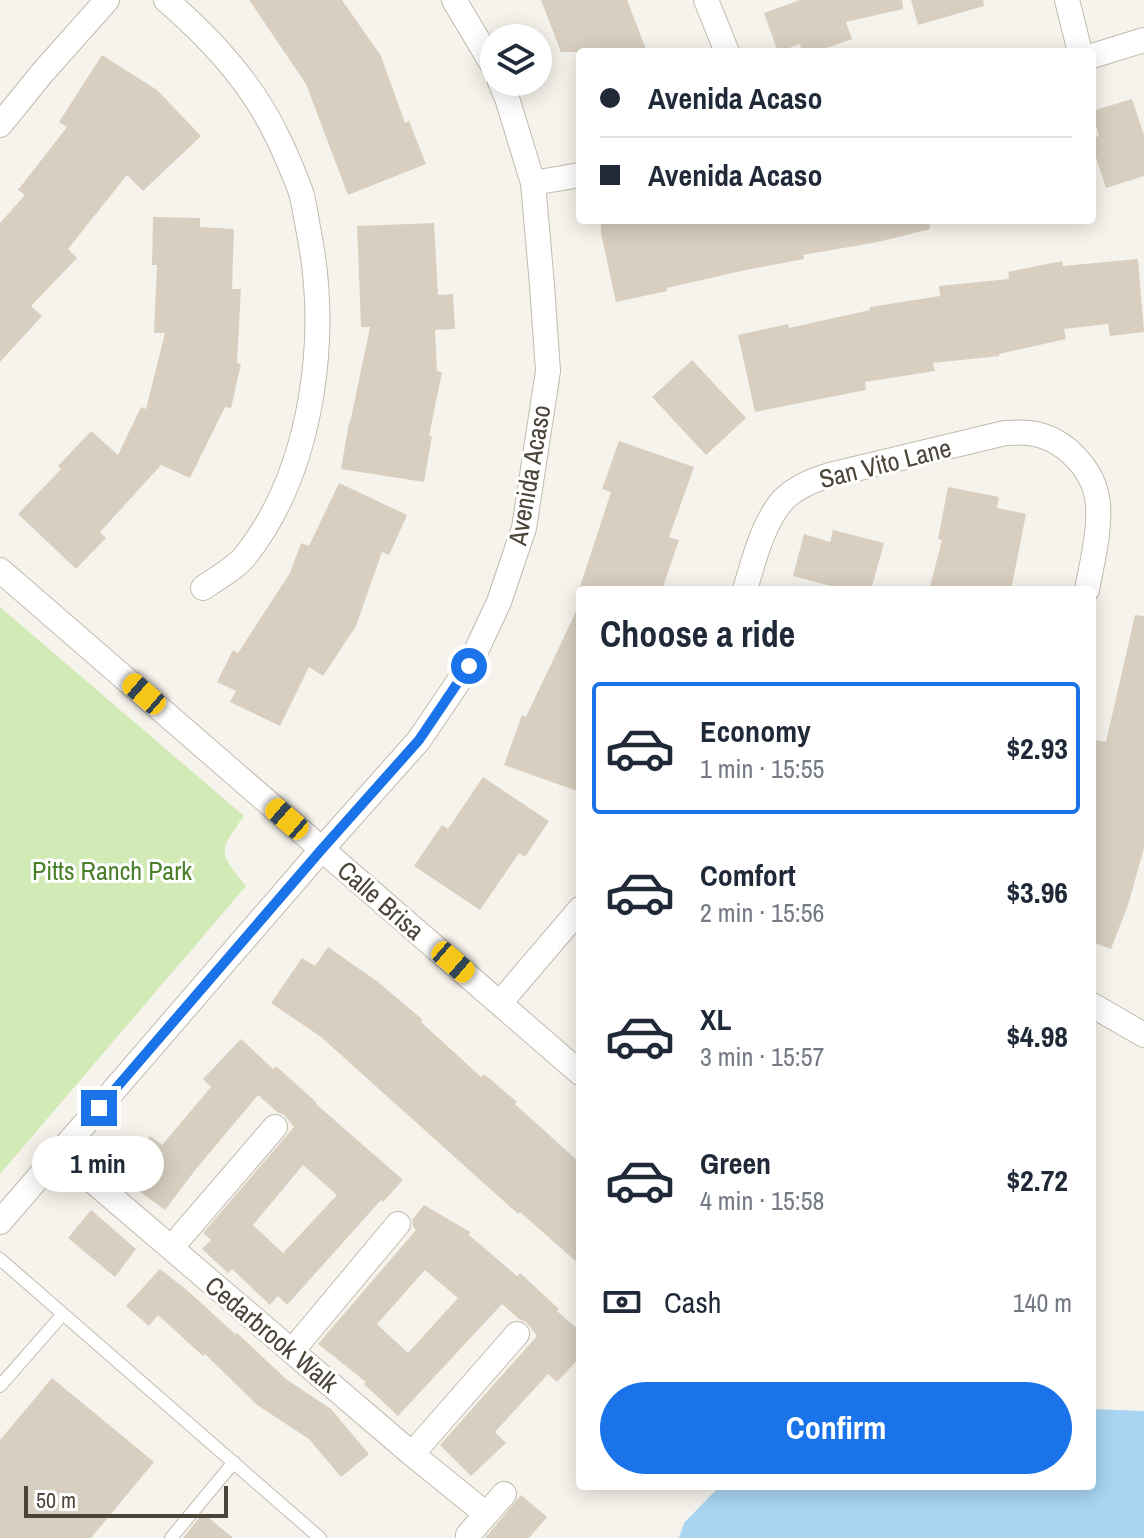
<!DOCTYPE html>
<html lang="en">
<head>
<meta charset="utf-8">
<style>
  :root { --surface:#fff; --page:#f6f6f7; --text:#1f2937; --muted:#747a83; --line:#e0e1e3; --accent:#1a73e8 }
  body { margin:0; font-family:"Archivo Narrow",sans-serif; background:var(--page); color:var(--text); height:100vh; display:flex; flex-direction:column; font-size:30px; white-space:nowrap }
  * { box-sizing:border-box; margin:0 }
  p { font-size:26px; color:var(--muted) }
  .icon { flex:none; width:44px; height:44px; fill:none; stroke:currentColor; stroke-width:2; stroke-linecap:round; stroke-linejoin:round }
  .map { position:relative; flex:1; overflow:hidden }
  .details { position:absolute; left:576px; top:586px; width:520px; height:904px; display:flex; flex-direction:column; background:var(--surface); border-radius:8px; box-shadow:0 4px 20px #0003 }
  .details>* { flex:none }
  .banner { position:absolute; left:576px; top:48px; width:520px; height:176px; border-radius:8px; box-shadow:0 4px 20px #0003; display:grid; align-content:center; height:176px; padding:0 24px; background:var(--surface) }
  .buttons { position:absolute; left:480px; top:24px; display:grid; gap:16px }
  .buttons a { display:grid; place-items:center; width:72px; height:72px; border-radius:50%; background:var(--surface); box-shadow:0 4px 20px #0003; font-size:40px }
  .scale { position:absolute; left:24px; bottom:20px; width:204px; box-sizing:border-box; padding-left:8px; border:4px solid #4b4439; border-top:0; font-size:22px; line-height:28px; white-space:nowrap; color:#4b4439; -webkit-text-stroke:6px #fff; paint-order:stroke }
  .end { position:absolute; width:36px; height:36px; margin:-18px; border:10px solid #1a73e8; background:#fff; box-shadow:0 0 0 4px #fff }
  .from { border-radius:50% }
  .bubble { position:absolute; height:56px; border-radius:28px; background:var(--surface); box-shadow:0 4px 20px #0003; font-size:26px; font-weight:700; line-height:56px; text-align:center }
  .car { position:absolute; width:24px; height:48px; margin:-24px -12px; border-radius:10px; box-shadow:0 0 6px 2px #0007; background:linear-gradient(#f5c518 24%,#345 0 40%,#f5c518 0 76%,#345 0 86%,#f5c518 0) }
  .banner b { display:flex; align-items:center; gap:28px; height:76px; font-size:30px }
  .banner b+b { border-top:2px solid var(--line) }
  .banner i { width:20px; height:20px; background:var(--text) }
  ul { padding:0; list-style:none }
  li { display:flex; align-items:center; gap:24px; height:132px; margin:0 16px 12px; padding:0 8px; border:4px solid transparent; border-radius:8px }
  li div { flex:1 }
  li b { display:block; font-size:30px }
  li em { font-style:normal; font-weight:700 }
  li.selected { border-color:var(--accent) }
  li>.icon { width:72px; height:72px; stroke-width:1.5 }
  h2 { padding:0 24px; font-size:36px; line-height:96px }
  .pay { display:flex; align-items:center; gap:20px; height:88px; padding:0 24px; font-size:30px }
  .pay p { margin-inline-start:auto }
  .primary-button { display:flex; gap:16px; margin-top:auto; padding:16px 24px }
  .primary-button a { flex:1; height:92px; border-radius:48px; background:var(--accent); color:#fff; font-size:32px; font-weight:700; line-height:92px; text-align:center }
  .map>svg:first-child { display:block }
  .green { fill:#d2eab5 }
  .water { fill:#a9d4f2 }
  .building { fill:#d8cfc1; fill-rule:evenodd }
  .lines { fill:none; stroke-linecap:round; stroke-linejoin:round }
  .lane-casing { stroke:#c2bbae; stroke-width:14 }
  .street-casing { stroke:#c2bbae; stroke-width:26 }
  .lane { stroke:#fff; stroke-width:12 }
  .street { stroke:#fff; stroke-width:24 }
  .route { stroke:#1a73e8; stroke-width:10 }
  .labels { text-anchor:middle; dominant-baseline:central; stroke-width:6; stroke-linejoin:round; paint-order:stroke }
  .street-label { font-size:26px; fill:#4b4439; stroke:#fff }
  .park-label { font-size:26px; fill:#4a7f2a; stroke:#fff }
</style>
</head>
<body>
<div class="map">
<svg width="1144" height="1538" viewBox="0 0 1144 1538">
  <rect width="100%" height="100%" fill="#f6f3ec"/>
  <path class="green" d="M0,607L244,816C218,852 218,852 246,886L0,1174Z"/>
  <path class="water" d="M1092,1409L1144,1411V1538H679L684,1523L720,1486H1092Z"/>
  <path class="building" d="M249,0H342L381,56L405,123L409,121L426,164L348,195L306,84Z
    M541,0H627L647,52H561Z
    M800,0H902L903,9L846,22L852,39L815,52H802L800,44L778,52L764,13Z
    M911,0H983L984,6L918,25Z
    M102,55L157,90L201,136L143,191L127,175L68,249L77,258L31,306L42,316L0,362V223L25,195L18,190L67,127L59,122Z
    M1132,99L1144,135V176L1106,188L1092,145V138L1099,136L1092,111Z
    M153,217L200,218V227L234,229L232,289H241L237,363L241,364L231,408L225,407L190,478L161,465L100,532L106,538L76,569L18,514L61,469L58,466L91,431L118,455L141,407L146,409L165,333H154L157,265H152Z
    M620,220H929L930,229L878,242L803,255L804,259L741,271L667,288V291L616,302L601,233V224Z
    M434,223L438,295L453,294L455,329L435,330L437,371L442,372L429,436H432L424,482L341,469L349,423H350L370,327H361L357,226Z
    M1138,259L1144,332L1110,336L1108,324L1064,329L1066,339L999,354V356L933,363L935,371L865,382L866,390L755,412L738,335L788,324L789,328L870,310V307L940,296L939,286L1009,279L1008,272L1062,261L1063,266Z
    M692,360L746,418L706,455L652,397Z
    M619,441L694,467L669,537L679,540L662,590H579L611,492L602,489Z
    M339,483L407,515L389,555L382,552L356,626L323,676L309,667L280,726L230,702L236,691L217,682L233,650L238,653L290,573L301,543L309,546Z
    M948,487L999,497L997,508L1026,514L1011,590H929L942,540L938,539Z
    M833,530L884,543L871,590H846L793,576L804,534L830,542Z
    M580,603V792L504,765L522,715L526,717Z
    M1135,615L1144,616V848L1128,905L1111,949L1092,942V755L1096,740L1106,742Z
    M483,777L549,821L525,857L519,853L480,910L414,866L442,825L448,829Z
    M328,947L378,982L423,1020L421,1022L481,1077L484,1074L517,1102L515,1104L580,1163V1265L520,1212L518,1214L321,1037L271,1003L302,958L315,966Z
    M241,1039L273,1069L276,1066L317,1103L316,1104L403,1180L383,1202L381,1200L287,1305L278,1296L270,1305L232,1269L228,1273L202,1249L211,1240L203,1233L294,1127L284,1115L277,1112L258,1095L196,1169L165,1210L120,1177L150,1136L162,1145L211,1087L203,1079ZM303,1165L337,1195L283,1253L253,1225Z
    M424,1205L470,1232L469,1235L517,1276L520,1273L559,1309L557,1311L580,1331V1357L557,1382L548,1374L495,1432L506,1443L471,1476L440,1445L537,1336L526,1322L519,1319L502,1304L398,1416L364,1384L366,1382L318,1344L416,1230L413,1227L412,1220ZM425,1270L458,1298L408,1353L377,1324Z
    M91,1210L136,1249L115,1277L68,1238Z
    M160,1269L188,1291L235,1334L237,1333L286,1379L331,1409L369,1454L341,1477L309,1439L257,1405L205,1354L203,1356L158,1315L149,1326L126,1306Z
    M52,1378L154,1462L91,1538H0V1440Z
    M521,1495L547,1517L529,1538H485Z
    M203,1513L233,1538H183Z"/>
  <g class="lines">
    <g class="lane-casing">
      <path id="lane" d="M0,1259L320,1538
        M0,1386L63,1314
        M171,1538L234,1462"/>
    </g>
    <g class="street-casing">
      <path id="street" d="M166,0C211,39 251,82 277,136C286,154 294,174 301,192C304,204 306,216 308,228C330,334 314,468 246,555C236,568 217,578 203,588
        M454,0L494,67
        M706,0L727,52
        M1067,0L1080,52
        M1092,56L1144,40
        M0,125L43,72L107,0
        M533,183L580,175
        M0,570L580,1073
        M745,590C753,562 764,519 785,498C798,486 813,480 830,475L1005,433C1013,433 1021,432 1029,433C1064,437 1095,470 1098,504C1100,533 1092,562 1087,590
        M500,1003L580,909
        M1092,1005L1144,1035
        M60,1153L412,1454L486,1514
        M0,1222L322,849L419,740L469,666L499,602L524,528L548,371L542,285L533,183L507,98L500,82
        M171,1248L275,1127
        M292,1351L398,1224
        M412,1454L517,1334
        M468,1535L504,1494"/>
    </g>
    <use href="#lane" class="lane"/>
    <use href="#street" class="street"/>
  </g>
  <g class="lines">
    <path class="route" d="M99,1108L322,849L419,740L469,666"/>
  </g>
  <g class="labels">
    <g class="street-label">
      <text transform="translate(885 463) rotate(-14)">San Vito Lane</text>
      <text transform="translate(529 475) rotate(-80)">Avenida Acaso</text>
      <text transform="translate(381 900) rotate(41)">Calle Brisa</text>
      <text transform="translate(272 1334) rotate(40)">Cedarbrook Walk</text>
    </g>
    <g class="park-label">
      <text x="112" y="870">Pitts Ranch Park</text>
    </g>
  </g>
</svg>
<div class="buttons">
<a><svg class="icon" aria-label="layers" viewBox="0 0 24 24"><path d="M12 4l9 5-9 5-9-5zM3 14l9 5 9-5"/></svg></a>
</div>
<div class="scale">50 m</div>
<i class="end from" style="left:469px;top:666px"></i>
<i class="end" style="left:99px;top:1108px"></i>
<div class="bubble" style="left:32px;top:1136px;width:132px">1 min</div>
<i class="car" style="left:144px;top:694px;rotate:311deg"></i>
<i class="car" style="left:287px;top:819px;rotate:311deg"></i>
<i class="car" style="left:453px;top:962px;rotate:131deg"></i>
<div class="banner">
<b><i class="from"></i>Avenida Acaso</b>
<b><i></i>Avenida Acaso</b>
</div>
<section class="details">
<h2>Choose a ride</h2>
<ul>
<li class="selected"><svg class="icon" aria-label="car" viewBox="0 0 24 24"><path d="M5 17H2v-5l4-1 3-4h7l3 4 3 1v5h-3M9 17h6M6 11h13"/><circle cx="7" cy="17" r="2"/><circle cx="17" cy="17" r="2"/></svg><div><b>Economy</b><p>1 min · 15:55</p></div><em>$2.93</em></li>
<li><svg class="icon" aria-label="car" viewBox="0 0 24 24"><path d="M5 17H2v-5l4-1 3-4h7l3 4 3 1v5h-3M9 17h6M6 11h13"/><circle cx="7" cy="17" r="2"/><circle cx="17" cy="17" r="2"/></svg><div><b>Comfort</b><p>2 min · 15:56</p></div><em>$3.96</em></li>
<li><svg class="icon" aria-label="car" viewBox="0 0 24 24"><path d="M5 17H2v-5l4-1 3-4h7l3 4 3 1v5h-3M9 17h6M6 11h13"/><circle cx="7" cy="17" r="2"/><circle cx="17" cy="17" r="2"/></svg><div><b>XL</b><p>3 min · 15:57</p></div><em>$4.98</em></li>
<li><svg class="icon" aria-label="car" viewBox="0 0 24 24"><path d="M5 17H2v-5l4-1 3-4h7l3 4 3 1v5h-3M9 17h6M6 11h13"/><circle cx="7" cy="17" r="2"/><circle cx="17" cy="17" r="2"/></svg><div><b>Green</b><p>4 min · 15:58</p></div><em>$2.72</em></li>
</ul>
<div class="pay"><svg class="icon" aria-label="cash" viewBox="0 0 24 24"><path d="M3 7h18v10H3z"/><circle cx="12" cy="12" r="2"/></svg>Cash<p>140 m</p></div>
<div class="primary-button"><a>Confirm</a></div>
</section>
</div>
</body>
</html>
